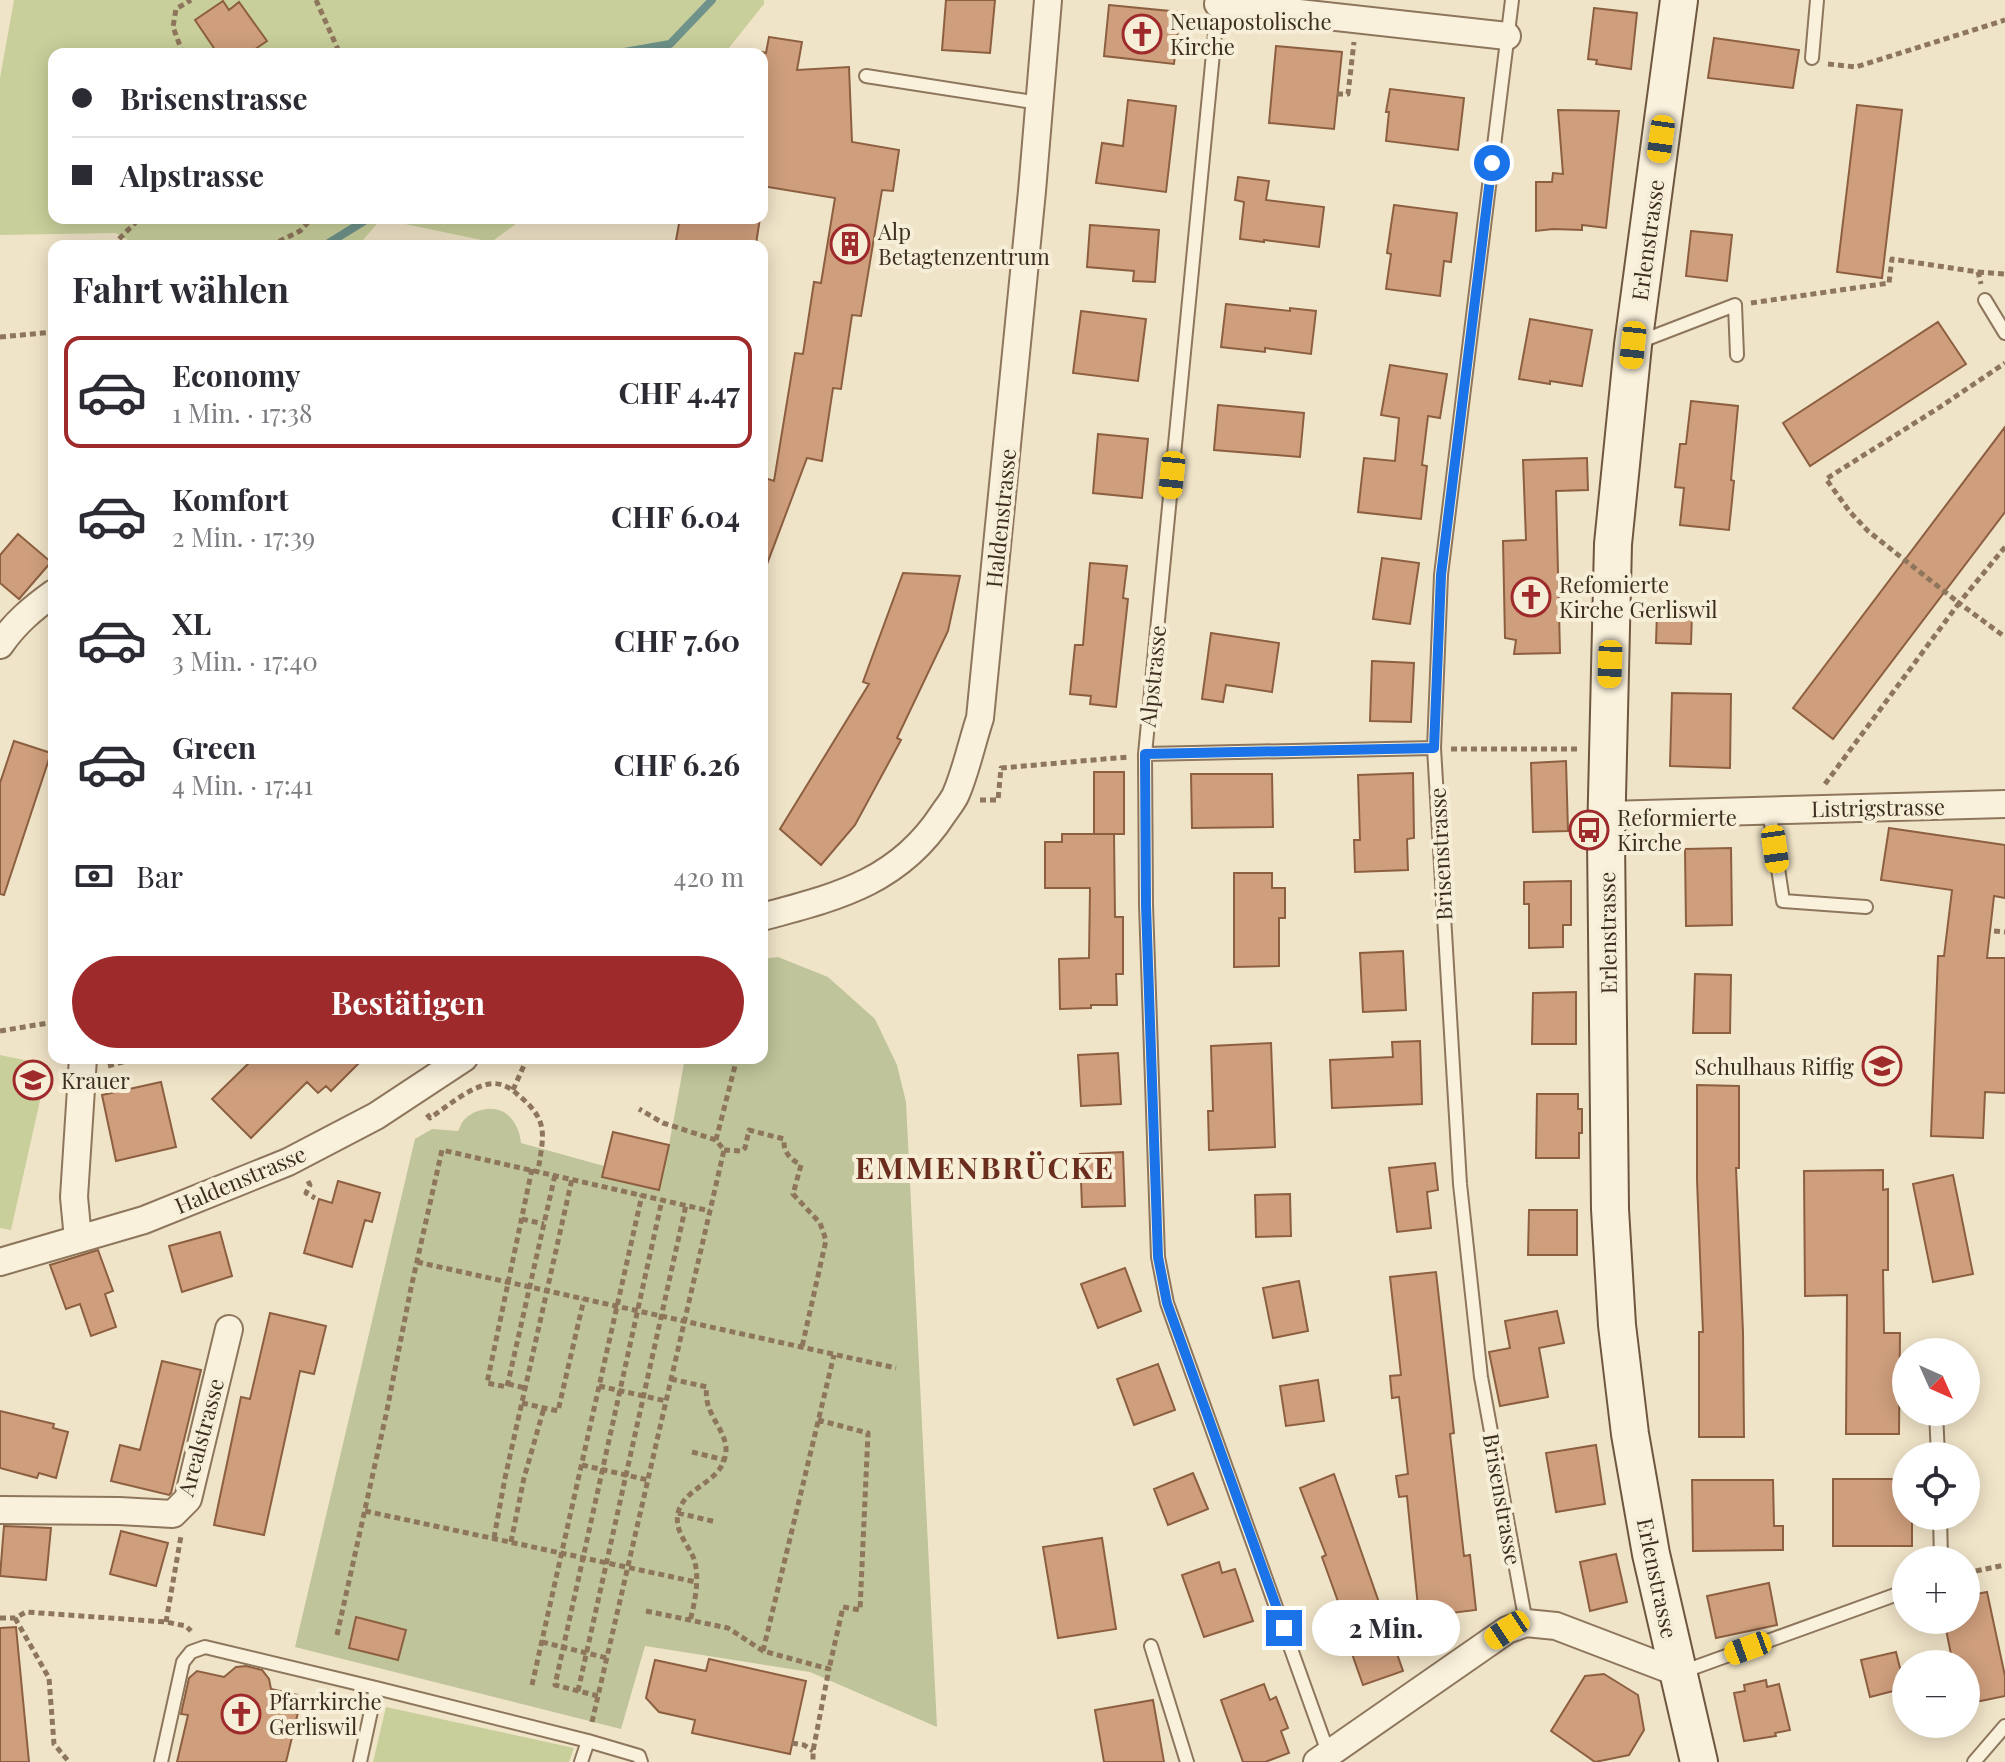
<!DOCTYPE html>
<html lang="de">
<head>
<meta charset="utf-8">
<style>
  :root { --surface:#fff; --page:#f2f2f3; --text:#2b2b33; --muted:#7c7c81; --line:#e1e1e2; --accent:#9e2a2b }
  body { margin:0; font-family:"Playfair Display",serif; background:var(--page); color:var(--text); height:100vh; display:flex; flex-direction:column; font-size:30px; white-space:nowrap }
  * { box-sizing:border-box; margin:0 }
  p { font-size:26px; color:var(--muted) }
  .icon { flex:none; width:44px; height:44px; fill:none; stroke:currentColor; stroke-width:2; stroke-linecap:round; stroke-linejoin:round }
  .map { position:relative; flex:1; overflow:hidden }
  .sheet { position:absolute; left:48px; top:240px; width:720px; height:824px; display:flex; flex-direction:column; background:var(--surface); border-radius:16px; box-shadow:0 4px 20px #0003 }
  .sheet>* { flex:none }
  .top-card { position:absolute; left:48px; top:48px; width:720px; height:176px; border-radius:16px; box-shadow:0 4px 20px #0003; display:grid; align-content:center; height:176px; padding:0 24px; background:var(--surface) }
  .needle { width:52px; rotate:135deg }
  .buttons { position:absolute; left:1892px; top:1338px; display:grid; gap:16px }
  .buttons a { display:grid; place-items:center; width:88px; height:88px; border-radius:50%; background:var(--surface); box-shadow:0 4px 20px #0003; font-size:40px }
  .end { position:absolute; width:36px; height:36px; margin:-18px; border:10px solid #1a73e8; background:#fff; box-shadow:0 0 0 4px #fff }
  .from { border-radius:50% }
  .bubble { position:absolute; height:56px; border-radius:28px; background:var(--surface); box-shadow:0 4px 20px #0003; font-size:26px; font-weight:700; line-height:56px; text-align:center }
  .car { position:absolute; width:24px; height:48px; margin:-24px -12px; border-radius:10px; box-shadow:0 0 6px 2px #0007; background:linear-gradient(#f5c518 24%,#345 0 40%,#f5c518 0 76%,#345 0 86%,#f5c518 0) }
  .top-card b { display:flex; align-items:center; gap:28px; height:76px; font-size:30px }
  .top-card b+b { border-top:2px solid var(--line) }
  .top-card i { width:20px; height:20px; background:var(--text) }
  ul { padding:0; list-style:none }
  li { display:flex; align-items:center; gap:24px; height:112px; margin:0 16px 12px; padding:0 8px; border:4px solid transparent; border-radius:16px }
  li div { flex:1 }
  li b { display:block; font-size:30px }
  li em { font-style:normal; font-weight:700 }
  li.active { border-color:var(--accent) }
  li>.icon { width:72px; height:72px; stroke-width:1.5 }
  h2 { padding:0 24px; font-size:36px; line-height:96px }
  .pay { display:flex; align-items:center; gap:20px; height:88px; padding:0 24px; font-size:30px }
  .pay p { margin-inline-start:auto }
  .primary-button { display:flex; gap:16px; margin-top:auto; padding:16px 24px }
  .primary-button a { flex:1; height:92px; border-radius:48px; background:var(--accent); color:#fff; font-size:32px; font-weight:700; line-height:92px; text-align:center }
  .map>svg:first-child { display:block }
  .green { fill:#c9cf9b }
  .cemetery { fill:#bfc49a }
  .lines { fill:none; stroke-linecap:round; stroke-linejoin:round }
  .stream { stroke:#6f938a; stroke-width:8 }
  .building { fill:#cf9f7d; stroke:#8d5f41; stroke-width:2 }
  .lane-casing { stroke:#8d765c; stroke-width:16 }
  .street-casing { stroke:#8d765c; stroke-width:30 }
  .secondary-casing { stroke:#6f573f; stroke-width:40 }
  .path { stroke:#8d765c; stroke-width:5; stroke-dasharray:6 4; stroke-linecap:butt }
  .lane { stroke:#faf1dc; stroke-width:12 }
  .street { stroke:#faf1dc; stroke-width:26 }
  .secondary { stroke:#faf1dc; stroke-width:36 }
  .route { stroke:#1a73e8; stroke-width:10 }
  .labels { text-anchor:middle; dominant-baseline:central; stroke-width:8; stroke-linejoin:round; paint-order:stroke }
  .poi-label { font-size:22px; fill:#3d2e20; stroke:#f7eed8; text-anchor:start }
  .street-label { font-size:22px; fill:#3d2e20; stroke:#f7eed8 }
  .district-label { font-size:30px; font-weight:bold; letter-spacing:2px; fill:#6b2e1e; stroke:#f7eed8 }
</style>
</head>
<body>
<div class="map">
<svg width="2005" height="1762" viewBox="0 0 2005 1762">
  <rect width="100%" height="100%" fill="#f0e4c8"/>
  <path class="green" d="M14,0H764V4L724,54H54V218H524L491,242L381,219L358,246H138L116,233L0,235V78Z
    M0,1055L48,1065L11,1230L0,1228Z
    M386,1707L574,1748L569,1762H373Z"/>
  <path class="cemetery" d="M778,957L828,977L875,1019L897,1065L906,1102L937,1727L810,1672L645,1646L621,1729L295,1647L415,1139L432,1129L458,1131C460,1128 461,1123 464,1120C468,1115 476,1111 482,1110C505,1104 519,1122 521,1143L604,1166L613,1132L669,1145L685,1058H762V959Z"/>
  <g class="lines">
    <path class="stream" d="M613,54L670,44L712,0
      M324,246L369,218"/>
  </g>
  <path class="building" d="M946,0H995L990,53L942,50Z
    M223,1L229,10L239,2L267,41L248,54H218L195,20Z
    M1109,5L1180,12L1174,64L1104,56Z
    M1594,8L1637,13L1631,69L1596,64L1597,60L1588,59Z
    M769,37L802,42L797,70L849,67L852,142L899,150L893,191L882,190L861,316L852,315L841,389L833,388L822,461L807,458L764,572L762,571V477L774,481L795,353L803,354L814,282L821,283L835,198L762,186V52L766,53Z
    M1714,38L1799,50L1793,88L1708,78Z
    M1276,46L1342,52L1334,129L1269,123Z
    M1390,89L1464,98L1458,150L1386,141L1389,112H1386Z
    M1128,100L1176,106L1166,192L1096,183L1102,143L1123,146Z
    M1857,105L1902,110L1882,278L1837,272Z
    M1558,110L1619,111L1606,228L1582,225V230L1553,229L1536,231V182H1552L1553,173L1563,174Z
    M1238,177L1269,181L1266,200L1324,207L1319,247L1264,240V242L1240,239L1244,202L1235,200Z
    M1394,205L1457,213L1451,262L1444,261L1440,296L1386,289L1391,254L1387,253Z
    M680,218H760L756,244L748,246H675Z
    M1090,225L1159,230L1155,282L1133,281L1134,271L1087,267Z
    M1691,231L1732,235L1727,281L1686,276Z
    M1226,304L1290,311V308L1316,311L1311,354L1265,348V352L1221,347Z
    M1081,311L1146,319L1138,381L1073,373Z
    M1530,319L1592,330L1582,386L1550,381V384L1519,379Z
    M1938,322L1966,364L1810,466L1783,423Z
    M1390,365L1447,374L1440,418L1428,416L1422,465L1427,466L1421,519L1358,512L1364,458L1395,461L1399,418L1381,415Z
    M1691,401L1738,406L1731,480L1734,481L1729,530L1680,525L1684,488L1675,487L1680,444H1686Z
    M1218,405L1304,413L1300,457L1214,450Z
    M2005,427V512L1833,739L1793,708Z
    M1098,434L1148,439L1142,498L1093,493Z
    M1587,458L1588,490L1556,491L1560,653L1514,654L1516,640L1505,638L1503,541L1526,540L1523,460Z
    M18,534L51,562L19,599L0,583V555Z
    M1382,558L1419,563L1410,624L1373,619Z
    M1090,563L1127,566L1123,598L1128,599L1116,707L1090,704L1091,696L1070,694L1075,645H1083Z
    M903,573L960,576L948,631L897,738L901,740L855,825L821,865L780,829L869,684L863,682Z
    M1657,612L1692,613L1691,644L1656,643Z
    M1211,633L1279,643L1272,692L1226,685L1223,702L1202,699Z
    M1372,661L1414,663L1411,722L1370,721Z
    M1672,693L1731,694L1730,768L1670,766Z
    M14,741L51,753L4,895L0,894V783Z
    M1566,761L1568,831L1533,832L1531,763Z
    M1094,772H1124V834H1094Z
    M1413,773L1414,838L1407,839L1408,870L1355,872L1354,840H1360L1358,775Z
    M1191,774H1272L1273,827L1192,828Z
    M1889,828L2005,845V898L1994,896L1987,958H2005V1093L1985,1092L1983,1138L1931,1136L1938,956H1944L1952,890L1881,880Z
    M1062,834H1114L1115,917H1123V974H1116L1117,1005H1091V1008L1060,1009L1059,959L1089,958L1090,888H1045V842H1062Z
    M1731,848L1732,925L1686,926L1685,849Z
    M1234,873H1272V888H1285V918H1279V966L1234,967Z
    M1571,881V925H1563V947L1529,948V904H1524V882Z
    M1403,951L1406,1010L1363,1012L1360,953Z
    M1695,974L1731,975L1730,1033H1693Z
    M1576,992V1044H1532L1533,993Z
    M1420,1041L1422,1104L1332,1108L1330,1060L1393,1057L1392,1042Z
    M1271,1043L1275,1147L1209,1150L1208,1111H1213L1211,1046Z
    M1118,1053L1121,1104L1081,1106L1078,1055Z
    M254,1058H364L331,1091L326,1086L318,1093L307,1082L251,1138L212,1099Z
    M161,1082L176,1147L116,1161L102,1095Z
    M1697,1085L1739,1086V1168H1736L1743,1332L1744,1437H1699V1332H1703L1697,1180Z
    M1537,1094H1578V1109H1582V1133H1579V1158H1536Z
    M613,1132L669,1145L659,1190L602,1177Z
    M1123,1152L1125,1206L1082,1207L1080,1154Z
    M1435,1163L1438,1190L1427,1192L1431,1228L1397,1232L1389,1168Z
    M1883,1170V1190L1888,1189V1270H1883L1884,1333H1900L1899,1434H1846L1847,1295L1805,1296L1804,1171Z
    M1953,1175L1973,1274L1933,1282L1913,1184Z
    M338,1181L380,1193L372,1222L365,1220L352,1267L304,1253L319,1199L332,1203Z
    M1290,1194L1291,1236L1256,1237L1255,1195Z
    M1529,1210H1577V1255H1528Z
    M220,1232L232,1276L182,1292L169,1246Z
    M98,1250L113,1291L105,1294L116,1327L91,1336L80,1304L66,1309L50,1265Z
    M1125,1268L1141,1311L1098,1328L1081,1284Z
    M1436,1272L1454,1433L1450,1434L1464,1556L1470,1555L1476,1610L1419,1617L1407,1496L1399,1497L1396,1476L1408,1474L1399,1397L1392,1398L1390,1376L1401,1375L1390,1277Z
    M1299,1281L1308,1331L1273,1338L1263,1288Z
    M1557,1311L1564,1343L1539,1348L1548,1397L1500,1406L1489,1352L1510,1348L1505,1321Z
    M270,1313L326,1326L314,1374L300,1371L264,1535L214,1525L241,1397L250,1399Z
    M162,1361L201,1370L171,1493L169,1495L111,1481L120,1445L140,1450Z
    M1158,1364L1175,1410L1134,1425L1117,1379Z
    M1318,1380L1324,1421L1286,1426L1280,1386Z
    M0,1411L54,1424L53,1428L68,1432L56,1478L39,1473L37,1478L0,1468Z
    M1596,1445L1605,1504L1556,1512L1546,1453Z
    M1193,1473L1208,1509L1168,1525L1154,1489Z
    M1334,1474L1403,1671L1363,1685L1345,1634L1349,1632L1322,1557L1326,1555L1300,1488Z
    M1833,1479H1906V1516H1912V1546H1833Z
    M1692,1480H1773L1774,1526H1783V1550L1693,1551Z
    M4,1526L51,1528L46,1580L0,1576Z
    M121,1531L168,1543L156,1586L110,1574Z
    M1102,1538L1116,1629L1058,1638L1043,1547Z
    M1616,1554L1627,1602L1590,1611L1580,1562Z
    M1219,1562L1222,1573L1235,1569L1253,1621L1204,1637L1182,1575Z
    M1769,1583L1777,1625L1716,1638L1707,1596Z
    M1987,1592L2005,1676V1696L1966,1704V1664H1953L1944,1620H1966V1596Z
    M356,1617L406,1630L398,1660L349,1648Z
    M16,1627L29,1762H0V1628Z
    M1896,1652L1905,1688L1870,1697L1861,1660Z
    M709,1659L806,1681L790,1754L692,1733L695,1720L659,1712L646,1698L655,1660L706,1671Z
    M246,1666L262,1670L269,1679L271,1689L302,1696L286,1762H177L188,1715L181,1714L189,1678L197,1671L224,1677L236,1667Z
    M1604,1674L1638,1695L1644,1730L1629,1755L1595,1762L1551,1731L1585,1676Z
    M1766,1680L1767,1687L1779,1684L1790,1730L1775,1733L1776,1736L1744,1741L1734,1693L1745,1691L1744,1685Z
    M1264,1684L1270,1700L1276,1697L1288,1728L1281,1731L1289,1753L1265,1762H1243L1221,1700Z
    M1153,1700L1164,1762H1104L1095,1710Z"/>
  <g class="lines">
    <g class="lane-casing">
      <path id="lane" d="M1512,0L1441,575L1434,748L1460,1184L1481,1377L1526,1623
        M1218,2L1145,754L1146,905L1158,1257L1167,1303L1329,1755
        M1812,58L1817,0
        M866,76L1039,103
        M1985,300L2005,333
        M1639,342L1735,305L1737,355
        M1145,754L1434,748
        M1769,810L1783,901L1866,907
        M1936,1412L1938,1456
        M1940,1516L1941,1560
        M1151,1646L1187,1762
        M1682,1672L1906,1591
        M161,1762L183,1662L191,1652L205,1647L376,1688
        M360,1762L376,1688L588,1741
        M581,1762L588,1741L639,1756L641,1762
        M1974,1762L2005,1726"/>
    </g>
    <g class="street-casing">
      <path id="street" d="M1218,4L1507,36
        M0,645C15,623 33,608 54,593
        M1607,815L2005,804
        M762,917C836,897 898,883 943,814C947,808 953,801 956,794C966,771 972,742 980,718L1032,191L1048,0
        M78,1239L74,1197L83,1058
        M0,1262L144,1220L288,1162L376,1116L464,1058
        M0,1510L119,1511L173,1514L188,1499L229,1329
        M1317,1762L1507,1630L1526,1623L1556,1626L1679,1673"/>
    </g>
    <g class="secondary-casing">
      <path id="secondary" d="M1679,0L1633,345L1613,544L1606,839L1610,1209L1617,1325L1630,1434L1651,1554L1699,1762"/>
    </g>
    <path class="path" d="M316,0L340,54
      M183,54L173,27L176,9L191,0
      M1828,64L1856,67L2005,20
      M1337,94H1348L1354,42
      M112,246L140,218
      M270,246L300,231L312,218
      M1978,272L2005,274
      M1751,303L1889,283L1892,259L1978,272L1981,284
      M0,337L54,332
      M2005,547L1959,603L2005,637
      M1451,749H1577
      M1825,784L1959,603L1868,531L1850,512L1826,479L1940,407L2005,363
      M980,800H998L1001,768L1128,757
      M1994,931L2005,932
      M0,1031L54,1022
      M108,1066L138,1058
      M513,1090L525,1063V1058
      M427,1114L430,1118C448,1106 468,1088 489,1084C499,1082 510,1087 517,1094C549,1120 544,1133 538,1171
      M716,1140L737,1058
      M724,1150L742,1151L745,1148L749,1130L784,1139C783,1152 790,1159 801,1165L793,1194L820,1223L826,1240L802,1347
      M532,1169L487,1383L507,1387L555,1175
      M308,1181L310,1185L306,1193L315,1198
      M522,1219L544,1224
      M417,1262L896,1368
      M671,1379L707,1387C702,1413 727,1429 726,1451C724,1483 684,1486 678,1513C674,1531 688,1544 694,1559C700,1578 695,1602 690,1621
      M508,1384L525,1388
      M599,1386L666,1401
      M522,1403L558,1411L584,1299
      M818,1420L868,1433L860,1610L843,1607L829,1669
      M692,1452L725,1460
      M582,1465L648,1480
      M365,1511L696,1582
      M678,1513L716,1522
      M494,1538L505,1478L572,1179
      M511,1542L524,1478L544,1408
      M1966,1573L2005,1565
      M646,1611L728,1628L763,1651L829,1669L813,1751V1762
      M0,1618H15L26,1612L166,1622L186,1626L191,1631
      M15,1618L49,1678L54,1744L69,1762
      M166,1622L181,1536
      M337,1635L386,1415L411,1288L442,1150L710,1211
      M542,1642L607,1658
      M763,1651L834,1355
      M532,1685L642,1195
      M578,1691L686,1205
      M598,1696L555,1685L662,1200
      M592,1722L724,1150L716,1140L663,1123L639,1109
      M792,1743L804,1745L813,1751"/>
    <use href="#lane" class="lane"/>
    <use href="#street" class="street"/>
    <use href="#secondary" class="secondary"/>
  </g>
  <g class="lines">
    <path class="route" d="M1284,1628L1167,1303L1158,1257L1146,905L1145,754L1434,748L1441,575L1492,163"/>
  </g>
  <defs>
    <g id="church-ring" transform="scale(2)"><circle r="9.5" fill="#f7eed8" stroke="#9e2a2b" stroke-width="1.5"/><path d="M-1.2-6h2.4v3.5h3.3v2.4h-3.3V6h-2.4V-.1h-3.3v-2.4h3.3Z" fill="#9e2a2b"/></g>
    <g id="building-ring" transform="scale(2)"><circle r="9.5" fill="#f7eed8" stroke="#9e2a2b" stroke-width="1.5"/><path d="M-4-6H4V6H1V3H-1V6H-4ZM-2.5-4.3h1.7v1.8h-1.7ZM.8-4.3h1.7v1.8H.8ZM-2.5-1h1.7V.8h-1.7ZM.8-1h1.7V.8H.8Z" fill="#9e2a2b"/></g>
    <g id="bus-ring" transform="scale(2)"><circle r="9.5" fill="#f7eed8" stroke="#9e2a2b" stroke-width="1.5"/><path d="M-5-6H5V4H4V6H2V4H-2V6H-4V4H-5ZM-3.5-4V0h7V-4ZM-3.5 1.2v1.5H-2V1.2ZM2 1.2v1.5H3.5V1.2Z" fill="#9e2a2b"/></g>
    <g id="school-ring" transform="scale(2)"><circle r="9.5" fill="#f7eed8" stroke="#9e2a2b" stroke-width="1.5"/><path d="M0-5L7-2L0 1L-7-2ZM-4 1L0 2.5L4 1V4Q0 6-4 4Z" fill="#9e2a2b"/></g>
  </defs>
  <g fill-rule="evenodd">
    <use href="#church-ring" x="1142" y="34"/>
    <use href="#building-ring" x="850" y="244"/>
    <use href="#church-ring" x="1531" y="597"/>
    <use href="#bus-ring" x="1589" y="830"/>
    <use href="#school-ring" x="1882" y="1066"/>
    <use href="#school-ring" x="33" y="1080"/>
    <use href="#church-ring" x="241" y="1714"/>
  </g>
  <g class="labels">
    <g class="poi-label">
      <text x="1170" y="21">Neuapostolische<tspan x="1170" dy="25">Kirche</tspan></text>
      <text x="878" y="231">Alp<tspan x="878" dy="25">Betagtenzentrum</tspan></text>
      <text x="1559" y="584">Refomierte<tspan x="1559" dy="25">Kirche Gerliswil</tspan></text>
      <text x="1617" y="817">Reformierte<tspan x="1617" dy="25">Kirche</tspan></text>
      <text x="1854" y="1066" text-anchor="end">Schulhaus Riffig</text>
      <text x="61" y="1080">Krauer</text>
      <text x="269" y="1701">Pfarrkirche<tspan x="269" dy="25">Gerliswil</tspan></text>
    </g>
    <g class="street-label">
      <text transform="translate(1647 240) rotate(-82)">Erlenstrasse</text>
      <text transform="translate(1000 518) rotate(-84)">Haldenstrasse</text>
      <text transform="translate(1152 676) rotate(-84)">Alpstrasse</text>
      <text transform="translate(1878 807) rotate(-1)">Listrigstrasse</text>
      <text transform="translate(1440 854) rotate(-93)">Brisenstrasse</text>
      <text transform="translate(1607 933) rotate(-91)">Erlenstrasse</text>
      <text transform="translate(240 1179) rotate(-23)">Haldenstrasse</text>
      <text transform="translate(200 1437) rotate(-75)">Arealstrasse</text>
      <text transform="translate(1503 1499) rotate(80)">Brisenstrasse</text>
      <text transform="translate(1658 1578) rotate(78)">Erlenstrasse</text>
    </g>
    <g class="district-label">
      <text x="985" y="1167">EMMENBRÜCKE</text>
    </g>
  </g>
</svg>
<div class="buttons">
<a><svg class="needle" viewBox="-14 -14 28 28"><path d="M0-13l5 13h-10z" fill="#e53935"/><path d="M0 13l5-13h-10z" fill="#7c7c81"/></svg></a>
<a><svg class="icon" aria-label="locate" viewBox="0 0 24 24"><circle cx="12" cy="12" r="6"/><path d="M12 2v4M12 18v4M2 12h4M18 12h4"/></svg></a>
<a>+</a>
<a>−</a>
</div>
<i class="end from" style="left:1492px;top:163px"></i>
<i class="end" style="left:1284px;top:1628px"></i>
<div class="bubble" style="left:1312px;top:1600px;width:148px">2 Min.</div>
<i class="car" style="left:1661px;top:139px;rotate:188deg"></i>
<i class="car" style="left:1633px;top:345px;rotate:186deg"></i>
<i class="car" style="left:1172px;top:475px;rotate:186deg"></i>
<i class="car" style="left:1610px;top:664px;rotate:182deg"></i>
<i class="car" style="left:1775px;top:849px;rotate:172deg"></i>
<i class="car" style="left:1507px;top:1630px;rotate:236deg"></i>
<i class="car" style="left:1748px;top:1648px;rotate:250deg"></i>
<div class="top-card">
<b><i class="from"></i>Brisenstrasse</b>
<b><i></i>Alpstrasse</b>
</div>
<section class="sheet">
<h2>Fahrt wählen</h2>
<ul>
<li class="active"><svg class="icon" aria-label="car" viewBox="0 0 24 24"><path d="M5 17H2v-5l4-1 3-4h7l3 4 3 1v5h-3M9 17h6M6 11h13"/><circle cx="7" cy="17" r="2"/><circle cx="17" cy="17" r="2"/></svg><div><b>Economy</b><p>1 Min. · 17:38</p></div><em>CHF 4.47</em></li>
<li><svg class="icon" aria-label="car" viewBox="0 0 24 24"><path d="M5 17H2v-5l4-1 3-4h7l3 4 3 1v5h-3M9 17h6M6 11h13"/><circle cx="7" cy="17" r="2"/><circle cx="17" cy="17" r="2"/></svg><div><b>Komfort</b><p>2 Min. · 17:39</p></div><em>CHF 6.04</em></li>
<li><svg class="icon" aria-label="car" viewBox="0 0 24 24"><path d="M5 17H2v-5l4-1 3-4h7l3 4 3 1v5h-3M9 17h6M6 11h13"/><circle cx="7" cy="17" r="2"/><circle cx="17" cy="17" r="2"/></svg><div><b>XL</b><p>3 Min. · 17:40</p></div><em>CHF 7.60</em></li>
<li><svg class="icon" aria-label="car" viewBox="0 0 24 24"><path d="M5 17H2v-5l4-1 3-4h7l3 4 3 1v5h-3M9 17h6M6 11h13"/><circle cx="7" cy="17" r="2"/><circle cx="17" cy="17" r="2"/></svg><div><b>Green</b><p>4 Min. · 17:41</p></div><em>CHF 6.26</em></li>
</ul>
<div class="pay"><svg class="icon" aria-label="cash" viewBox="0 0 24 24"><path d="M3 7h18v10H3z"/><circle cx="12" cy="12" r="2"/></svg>Bar<p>420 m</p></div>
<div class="primary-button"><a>Bestätigen</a></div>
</section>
</div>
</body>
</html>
